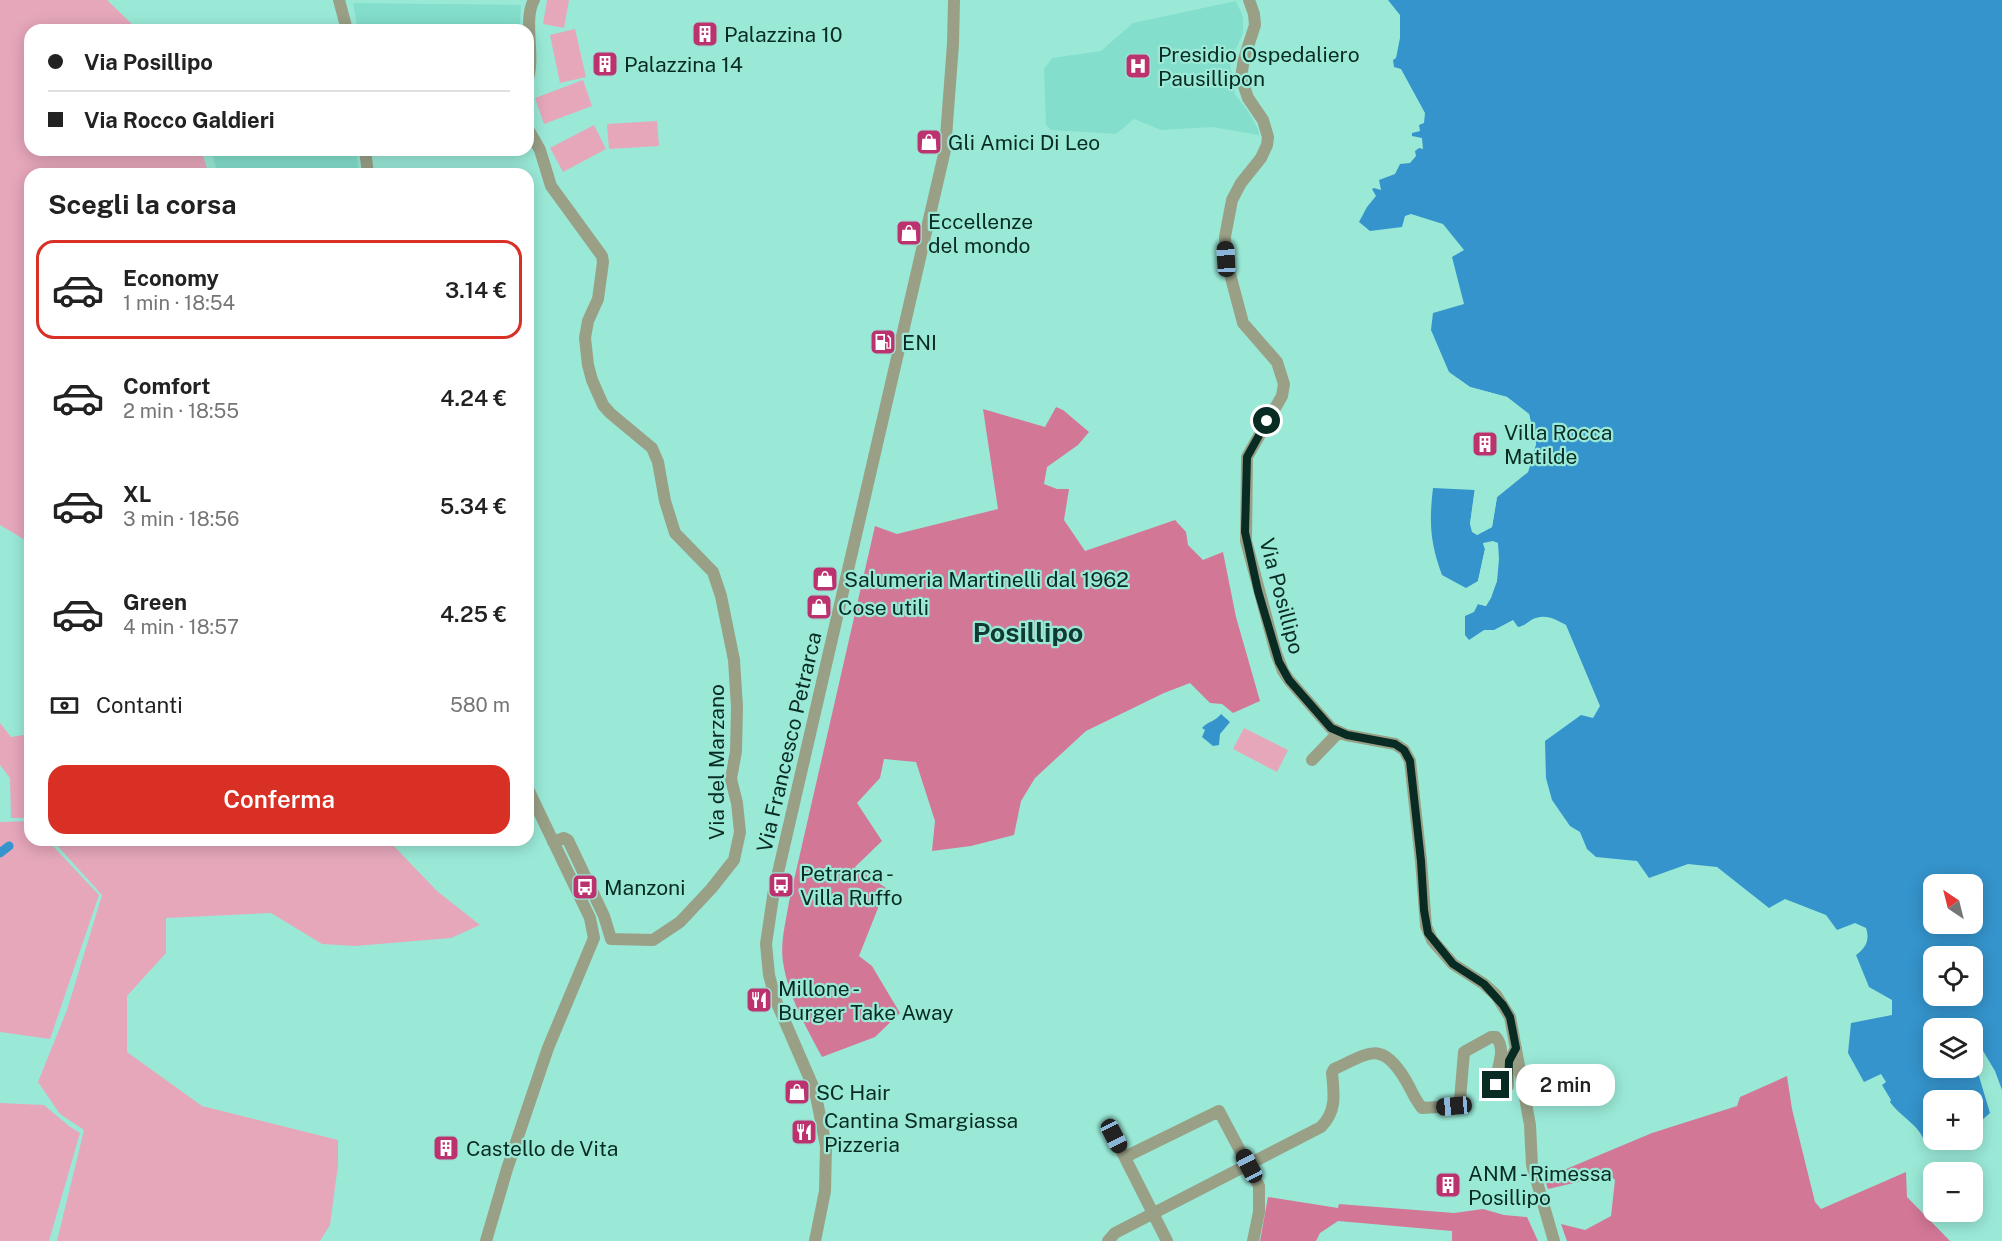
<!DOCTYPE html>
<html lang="it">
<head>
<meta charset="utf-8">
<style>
  :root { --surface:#fff; --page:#f6f6f6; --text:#222; --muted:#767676; --line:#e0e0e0; --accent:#d93025 }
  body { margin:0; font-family:"Public Sans",sans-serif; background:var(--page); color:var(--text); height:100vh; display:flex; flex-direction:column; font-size:22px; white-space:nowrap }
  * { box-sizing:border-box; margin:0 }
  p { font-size:20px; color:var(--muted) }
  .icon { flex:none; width:33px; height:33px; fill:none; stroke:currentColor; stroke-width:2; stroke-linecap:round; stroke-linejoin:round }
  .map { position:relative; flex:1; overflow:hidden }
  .side { position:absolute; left:24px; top:168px; width:510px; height:678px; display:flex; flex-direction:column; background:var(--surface); border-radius:18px; box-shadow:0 3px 15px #0003 }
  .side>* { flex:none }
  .top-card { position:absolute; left:24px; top:24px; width:510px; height:132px; border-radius:18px; box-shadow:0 3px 15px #0003; display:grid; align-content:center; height:132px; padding:0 24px; background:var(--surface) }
  .needle { width:39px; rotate:325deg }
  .controls { position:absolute; left:1923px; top:874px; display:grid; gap:12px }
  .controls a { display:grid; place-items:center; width:60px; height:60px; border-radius:12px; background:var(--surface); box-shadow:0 3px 15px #0003; font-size:30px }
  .end { position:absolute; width:27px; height:27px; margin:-14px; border:8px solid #082b24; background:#fff; box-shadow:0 0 0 3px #fff }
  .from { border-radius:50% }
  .bubble { position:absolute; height:42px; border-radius:18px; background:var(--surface); box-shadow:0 3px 15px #0003; font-size:20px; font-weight:600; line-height:42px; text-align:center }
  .car { position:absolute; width:18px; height:36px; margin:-18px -9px; border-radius:8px; box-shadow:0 0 4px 2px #0007; background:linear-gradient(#222 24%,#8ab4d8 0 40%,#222 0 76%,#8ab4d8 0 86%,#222 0) }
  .top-card b { display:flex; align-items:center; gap:21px; height:57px; font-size:22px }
  .top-card b+b { border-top:2px solid var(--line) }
  .top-card i { width:15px; height:15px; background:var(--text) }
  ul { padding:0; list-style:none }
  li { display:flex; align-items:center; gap:18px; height:99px; margin:0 12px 9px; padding:0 12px; border:3px solid transparent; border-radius:18px }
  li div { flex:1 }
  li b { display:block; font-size:22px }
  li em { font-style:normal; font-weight:600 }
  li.selected { border-color:var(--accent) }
  li>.icon { width:54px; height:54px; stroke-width:1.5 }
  h2 { padding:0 24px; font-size:27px; line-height:72px }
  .pay { display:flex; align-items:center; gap:15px; height:66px; padding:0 24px; font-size:22px }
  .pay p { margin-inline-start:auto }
  .cta { display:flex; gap:12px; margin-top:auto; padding:12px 24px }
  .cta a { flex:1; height:69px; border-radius:18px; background:var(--accent); color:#fff; font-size:24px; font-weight:600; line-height:69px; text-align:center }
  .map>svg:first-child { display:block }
  .built { fill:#83decb }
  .green { fill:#e6a7bb }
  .forest { fill:#d37797 }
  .water { fill:#3594cc; fill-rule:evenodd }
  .pier { fill:#9ae9d7 }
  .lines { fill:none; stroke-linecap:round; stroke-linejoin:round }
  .canal { stroke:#3594cc; stroke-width:9 }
  .minor { stroke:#99a086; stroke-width:12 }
  .route { stroke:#082b24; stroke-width:8 }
  .labels { text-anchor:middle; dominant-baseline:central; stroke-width:4.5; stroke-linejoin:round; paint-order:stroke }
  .poi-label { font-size:21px; fill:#082b24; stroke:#9ae9d7; text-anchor:start }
  .street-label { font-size:21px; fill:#082b24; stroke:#9ae9d7 }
  .district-label { font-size:27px; font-weight:bold; fill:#103b33; stroke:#9ae9d7 }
</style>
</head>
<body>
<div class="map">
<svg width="2002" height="1241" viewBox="0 0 2002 1241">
  <rect width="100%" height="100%" fill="#9ae9d7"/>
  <path class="built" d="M1236,1L1243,17V33L1230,63L1235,94L1249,113L1258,129L1259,135L1212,127L1161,130L1134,119L1116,134L1051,130L1046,125L1044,69L1052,58L1101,51L1133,23Z
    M353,3L521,5L520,30H358Z
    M211,150H356L359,174H218Z"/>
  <path class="green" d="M0,0H107L138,30H30V150H201L209,174H30V543L0,525Z
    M547,0H569L564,28L543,24Z
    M575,29L586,77L560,83L550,35Z
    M583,80L592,106L544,124L535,98Z
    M657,121L659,146L609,149L607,124Z
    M594,125L606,149L563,172L550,148Z
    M0,723L11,737L30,734V818H11L10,778L0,765Z
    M1244,728L1288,750L1277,772L1233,749Z
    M30,821V840H52L50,843L99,895L50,1039L0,1032V822Z
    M56,840H388L437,891L480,925L451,938L355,946L322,944L271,913L166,918V953L127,996V1052L202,1106L338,1140V1165L330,1225L320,1241H57L84,1130L60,1114L38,1082L67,1010L102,895L54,842Z
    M0,1103L44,1105L69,1126L80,1133L49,1241H0Z"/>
  <path class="forest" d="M1056,407L1063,410L1089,432L1078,445L1047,467L1044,484L1057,489H1069L1064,520L1085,551L1175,520L1186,532L1188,545L1203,560L1223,552L1236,617L1260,701L1233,713L1222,704L1210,703L1190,683L1164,693L1086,731L1035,778L1021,801L1014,835L971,846L932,851L935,821L916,762L884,759L880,778L857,803L882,841L855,867L886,888L859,956L872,966L900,1013L875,1037L822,1057C806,1027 788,996 783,962C780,943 786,921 789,902L875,526L897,534L998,509L983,409L1045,427Z
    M1787,1076L1792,1109L1815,1202L1821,1209L1906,1172L1907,1197L1950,1241H1567L1561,1224L1585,1230L1611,1216L1615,1180L1611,1176H1604L1548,1189L1546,1183L1557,1178L1559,1172L1652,1133L1737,1106L1740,1097Z
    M1268,1197L1338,1208L1339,1204L1454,1213L1483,1209L1504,1215L1527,1217L1538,1241H1452V1231L1338,1221L1320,1233L1316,1241H1260Z"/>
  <path class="water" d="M1388,0H2002V1090L1995,1071L1973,1034L1972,1029H1970L1965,1022L1957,1026L1956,1029H1934V1068H1972L1973,1064L1978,1073L1990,1113L1973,1128L1972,1101H1934L1933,1136L1923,1138C1917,1124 1899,1115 1890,1102L1891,1100L1882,1085L1886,1082L1881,1074L1864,1082L1848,1053L1851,1023L1892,1015V1000L1869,987L1856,955C1866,948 1870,940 1866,928L1855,923L1837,930L1826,915L1785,899L1769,908L1717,867L1688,864L1649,878L1637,861L1596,857L1587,849L1580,832L1570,826L1552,800L1546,778L1545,741L1581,715L1593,718L1600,706L1566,625C1557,620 1547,614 1536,618C1529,620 1527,625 1518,627L1513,620L1494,630H1484L1469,640L1465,635V616L1474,612L1478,604L1486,606L1497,581L1498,543H1483L1485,549L1478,581L1466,588L1442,575C1430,542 1429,523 1433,488L1475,490L1470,524L1477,535L1492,527L1497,497L1528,472L1536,444L1529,414L1507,397L1470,387L1449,372L1431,330L1433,313L1464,304L1452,257L1464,250L1443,224L1411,214L1405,216L1402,227L1370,231L1359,222L1367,207L1376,196L1372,189L1374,188L1381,190L1379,180L1395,174L1400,164L1410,163L1416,156L1415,151L1419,148L1423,149L1422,138L1412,136V133L1420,131L1419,125L1424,123L1425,113L1401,69L1394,67L1393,60L1396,58L1400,38V15ZM1934,885H1972V924H1934ZM1934,957H1972V996H1934Z
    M1221,714L1230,722L1220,734L1219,745L1213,746L1202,737L1205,730L1202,728C1208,721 1215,722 1221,714Z"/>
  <path class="pier" d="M1457,378L1470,387L1507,397L1529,414L1536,444L1528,472L1497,497L1492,527L1477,535L1472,532L1470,524L1475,487L1478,490L1473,524L1477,532L1489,525L1495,495L1526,470L1533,444L1527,416L1505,399L1469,389L1455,380Z
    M1493,541L1498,543L1499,559L1497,581L1491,598L1486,606L1478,604V601L1484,603L1489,596L1494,580L1496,559V545H1487L1488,549L1481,582L1478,584V581L1485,549L1483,543Z"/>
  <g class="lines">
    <path class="canal" d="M0,853L9,846"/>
    <path class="minor" d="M339,0L347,30
      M1249,0L1254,14L1255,25L1244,59L1241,77L1248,98L1263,120L1268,137L1267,145L1261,158L1241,183L1232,200L1225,237L1226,259L1243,323L1277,362L1284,384L1282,396L1247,457L1246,541L1276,653L1283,671L1289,680L1331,728L1346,735L1395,744L1404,750L1410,761L1421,861L1426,926L1432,940L1453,964L1484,984L1496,995L1510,1017L1530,1125L1532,1165L1554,1241
      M528,78C535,56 523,18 534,0
      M528,129L540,150L551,186L602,256L603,262L598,299L588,321L585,338L588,365L592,380L603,405L610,413L652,448L658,462L665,501L675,533L713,572L721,596L734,660L737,707L736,751L731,779L737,803L740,832L734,860L711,889L680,922L653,940L611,939L604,916L568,840L564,838L553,842
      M365,150L368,174
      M1312,760L1339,732
      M1114,1136L1167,1241
      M1125,1157L1219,1111L1259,1186V1212L1253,1241
      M486,1241L507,1169L548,1048L594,938L590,918L528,789
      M815,1241L825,1191L826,1146L815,1091L776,1001L769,975L766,944L774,890L945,150L953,44L954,0
      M1108,1241L1115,1233L1321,1127C1337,1111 1334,1094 1332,1073L1334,1069C1369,1053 1381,1040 1405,1079C1411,1089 1415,1100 1422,1108L1454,1106L1460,1100L1464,1052L1491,1037H1496C1509,1053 1492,1071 1498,1088L1503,1090L1508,1086L1509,1061L1516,1048"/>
  </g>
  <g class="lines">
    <path class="route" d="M1267,421L1247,457L1245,532L1258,591L1279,662L1289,680L1331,728L1347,735L1395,744L1404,750L1410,761L1421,861L1424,910L1428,933L1453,964L1484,984L1503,1005L1510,1017L1516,1048L1509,1061L1508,1086L1503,1090H1500L1496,1085"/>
  </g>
  <defs>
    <g id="building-square" transform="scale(1.35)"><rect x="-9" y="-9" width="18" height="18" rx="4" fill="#bb326e" stroke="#9ae9d7"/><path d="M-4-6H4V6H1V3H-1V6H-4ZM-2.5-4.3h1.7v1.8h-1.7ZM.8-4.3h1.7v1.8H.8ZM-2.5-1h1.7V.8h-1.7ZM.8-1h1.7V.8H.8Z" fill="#fff"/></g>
    <g id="hospital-square" transform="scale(1.35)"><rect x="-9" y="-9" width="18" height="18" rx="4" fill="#bb326e" stroke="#9ae9d7"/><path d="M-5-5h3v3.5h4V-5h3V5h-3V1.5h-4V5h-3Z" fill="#fff"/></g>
    <g id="shop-square" transform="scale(1.35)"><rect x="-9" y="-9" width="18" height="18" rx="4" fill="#bb326e" stroke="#9ae9d7"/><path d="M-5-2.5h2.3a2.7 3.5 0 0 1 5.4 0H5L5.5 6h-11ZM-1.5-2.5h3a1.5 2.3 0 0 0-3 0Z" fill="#fff"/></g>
    <g id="fuel-square" transform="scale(1.35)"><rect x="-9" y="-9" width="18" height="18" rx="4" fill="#bb326e" stroke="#9ae9d7"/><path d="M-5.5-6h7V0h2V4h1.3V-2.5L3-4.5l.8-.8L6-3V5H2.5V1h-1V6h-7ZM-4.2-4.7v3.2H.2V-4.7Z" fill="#fff"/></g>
    <g id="bus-square" transform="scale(1.35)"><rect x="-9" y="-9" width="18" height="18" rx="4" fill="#bb326e" stroke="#9ae9d7"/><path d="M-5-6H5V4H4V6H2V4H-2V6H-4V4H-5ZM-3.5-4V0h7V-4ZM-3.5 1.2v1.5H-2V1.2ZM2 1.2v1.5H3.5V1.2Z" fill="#fff"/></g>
    <g id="restaurant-square" transform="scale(1.35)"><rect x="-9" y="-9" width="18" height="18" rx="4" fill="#bb326e" stroke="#9ae9d7"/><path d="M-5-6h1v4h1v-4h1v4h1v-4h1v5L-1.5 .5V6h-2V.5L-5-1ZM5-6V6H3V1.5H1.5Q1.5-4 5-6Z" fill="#fff"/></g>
  </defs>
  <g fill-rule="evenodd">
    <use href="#building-square" x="705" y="34"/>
    <use href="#building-square" x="605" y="64"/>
    <use href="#hospital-square" x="1138" y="66"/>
    <use href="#shop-square" x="929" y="142"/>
    <use href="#shop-square" x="909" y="233"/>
    <use href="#fuel-square" x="883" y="342"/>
    <use href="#building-square" x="1485" y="444"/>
    <use href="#shop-square" x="825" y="579"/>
    <use href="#shop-square" x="819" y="607"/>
    <use href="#bus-square" x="781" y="885"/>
    <use href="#bus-square" x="585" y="887"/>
    <use href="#restaurant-square" x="759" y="1000"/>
    <use href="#shop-square" x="797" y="1092"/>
    <use href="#restaurant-square" x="804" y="1132"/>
    <use href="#building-square" x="446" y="1148"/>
    <use href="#building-square" x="1448" y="1185"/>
  </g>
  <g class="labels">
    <g class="poi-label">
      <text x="724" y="34">Palazzina 10</text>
      <text x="1158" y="54">Presidio Ospedaliero<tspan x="1158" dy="24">Pausillipon</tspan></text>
      <text x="624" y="64">Palazzina 14</text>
      <text x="948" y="142">Gli Amici Di Leo</text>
      <text x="928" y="221">Eccellenze<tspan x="928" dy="24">del mondo</tspan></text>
      <text x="902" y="342">ENI</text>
      <text x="1504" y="432">Villa Rocca<tspan x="1504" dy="24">Matilde</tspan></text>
      <text x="844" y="579">Salumeria Martinelli dal 1962</text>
      <text x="838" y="607">Cose utili</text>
      <text x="800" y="873">Petrarca -<tspan x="800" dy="24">Villa Ruffo</tspan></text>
      <text x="604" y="887">Manzoni</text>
      <text x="778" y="988">Millone -<tspan x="778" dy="24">Burger Take Away</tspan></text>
      <text x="816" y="1092">SC Hair</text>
      <text x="824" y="1120">Cantina Smargiassa<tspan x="824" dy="24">Pizzeria</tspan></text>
      <text x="466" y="1148">Castello de Vita</text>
      <text x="1468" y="1173">ANM - Rimessa<tspan x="1468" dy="24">Posillipo</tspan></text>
    </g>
    <g class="street-label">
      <text transform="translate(1282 596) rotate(75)">Via Posillipo</text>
      <text transform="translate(789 742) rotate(-77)">Via Francesco Petrarca</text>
      <text transform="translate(716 762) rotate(-90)">Via del Marzano</text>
    </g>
    <g class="district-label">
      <text x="1028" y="632">Posillipo</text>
    </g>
  </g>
</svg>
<div class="controls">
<a><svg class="needle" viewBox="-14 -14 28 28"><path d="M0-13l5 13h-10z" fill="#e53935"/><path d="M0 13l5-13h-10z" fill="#767676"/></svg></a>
<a><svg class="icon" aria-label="locate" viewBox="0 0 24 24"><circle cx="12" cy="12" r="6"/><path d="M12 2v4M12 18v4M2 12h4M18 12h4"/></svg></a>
<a><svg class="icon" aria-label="layers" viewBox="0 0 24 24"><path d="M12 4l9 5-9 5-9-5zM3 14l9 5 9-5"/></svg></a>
<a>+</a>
<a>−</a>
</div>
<i class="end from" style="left:1267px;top:421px"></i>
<i class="end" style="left:1496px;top:1085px"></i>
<div class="bubble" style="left:1516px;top:1064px;width:99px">2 min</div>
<i class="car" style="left:1226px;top:259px;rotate:357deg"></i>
<i class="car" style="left:1454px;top:1106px;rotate:265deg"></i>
<i class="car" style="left:1114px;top:1136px;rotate:153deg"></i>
<i class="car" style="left:1249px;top:1166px;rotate:332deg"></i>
<div class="top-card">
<b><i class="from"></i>Via Posillipo</b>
<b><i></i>Via Rocco Galdieri</b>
</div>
<section class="side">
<h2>Scegli la corsa</h2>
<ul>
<li class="selected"><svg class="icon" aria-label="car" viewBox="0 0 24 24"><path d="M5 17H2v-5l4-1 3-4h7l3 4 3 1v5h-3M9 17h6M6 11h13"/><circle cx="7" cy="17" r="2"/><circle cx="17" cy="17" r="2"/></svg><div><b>Economy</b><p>1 min · 18:54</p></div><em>3.14 €</em></li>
<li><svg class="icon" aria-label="car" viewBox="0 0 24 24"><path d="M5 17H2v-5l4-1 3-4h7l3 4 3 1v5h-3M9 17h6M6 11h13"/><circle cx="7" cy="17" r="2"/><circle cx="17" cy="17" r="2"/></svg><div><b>Comfort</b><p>2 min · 18:55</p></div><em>4.24 €</em></li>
<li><svg class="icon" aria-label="car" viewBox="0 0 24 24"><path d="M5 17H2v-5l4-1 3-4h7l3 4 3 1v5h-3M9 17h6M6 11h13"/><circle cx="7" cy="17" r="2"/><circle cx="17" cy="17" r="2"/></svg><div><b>XL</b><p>3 min · 18:56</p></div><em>5.34 €</em></li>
<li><svg class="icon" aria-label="car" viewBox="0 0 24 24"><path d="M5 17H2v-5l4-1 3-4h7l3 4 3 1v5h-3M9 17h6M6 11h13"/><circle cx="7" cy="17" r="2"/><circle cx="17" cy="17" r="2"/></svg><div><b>Green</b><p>4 min · 18:57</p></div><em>4.25 €</em></li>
</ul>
<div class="pay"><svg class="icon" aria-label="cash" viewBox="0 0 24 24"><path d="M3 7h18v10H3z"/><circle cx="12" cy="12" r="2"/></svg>Contanti<p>580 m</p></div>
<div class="cta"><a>Conferma</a></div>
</section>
</div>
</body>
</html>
